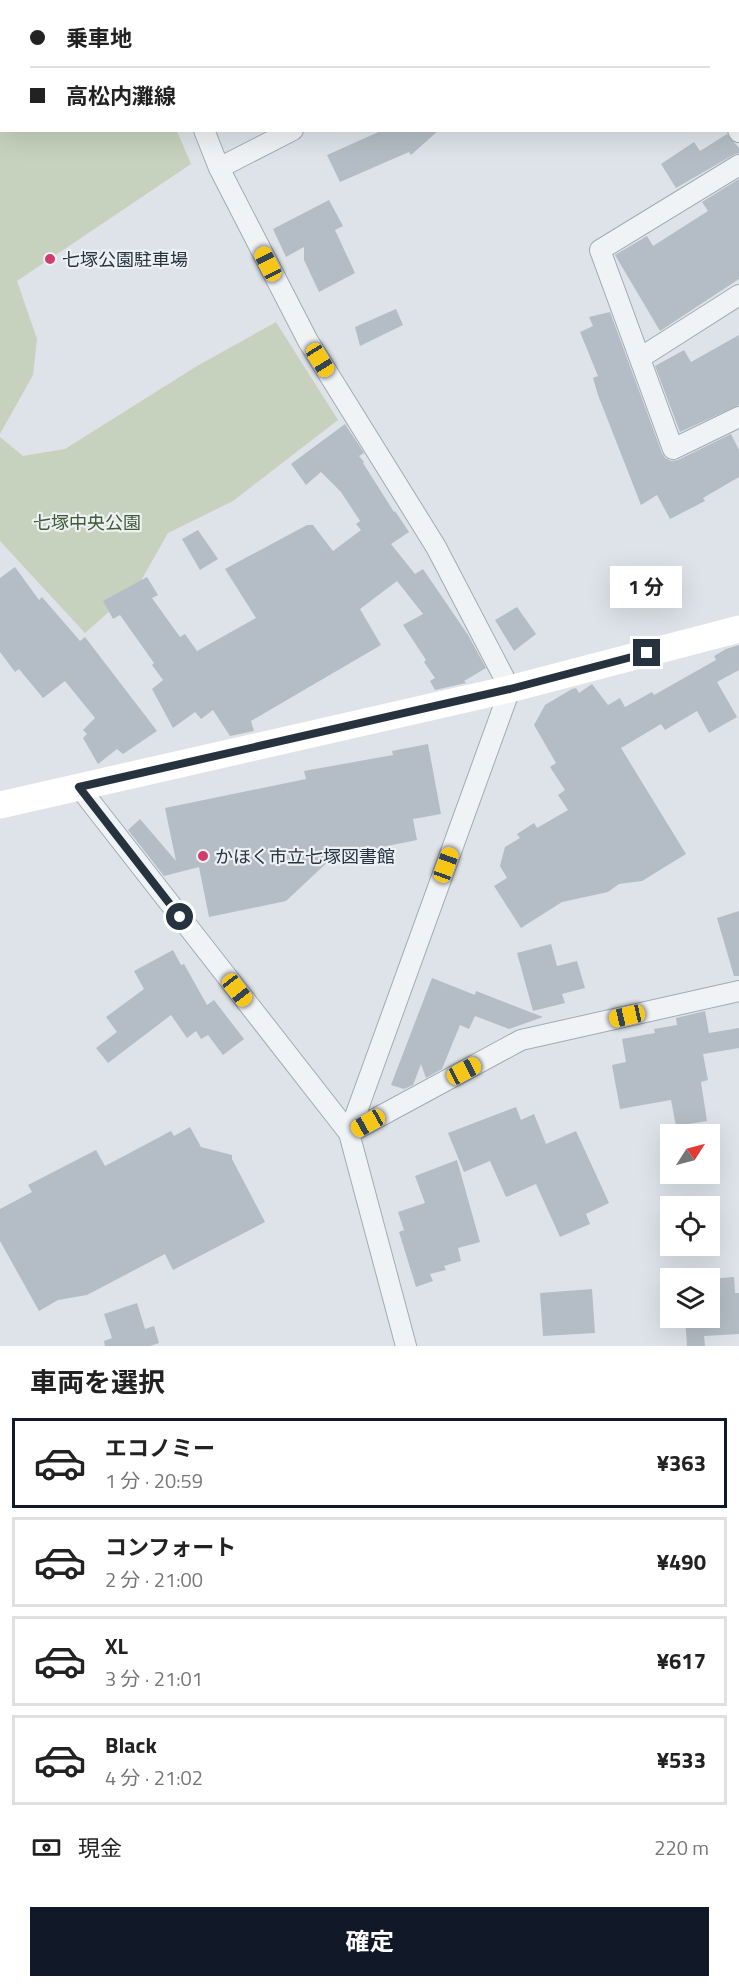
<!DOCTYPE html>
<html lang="ja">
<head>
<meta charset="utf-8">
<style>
  :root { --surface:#fff; --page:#f2f2f2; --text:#222; --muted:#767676; --line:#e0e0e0; --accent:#111827 }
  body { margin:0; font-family:"Titillium Web","Noto Sans JP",sans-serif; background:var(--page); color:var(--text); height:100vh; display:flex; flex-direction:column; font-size:22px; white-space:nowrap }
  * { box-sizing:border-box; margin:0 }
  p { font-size:20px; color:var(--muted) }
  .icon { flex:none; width:33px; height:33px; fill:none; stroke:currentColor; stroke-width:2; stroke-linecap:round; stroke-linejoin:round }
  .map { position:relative; height:1346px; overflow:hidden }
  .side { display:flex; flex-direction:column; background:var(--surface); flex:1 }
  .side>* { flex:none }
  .hud { position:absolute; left:0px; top:0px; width:740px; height:132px; box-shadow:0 6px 24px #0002; display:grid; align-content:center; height:132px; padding:0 30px; background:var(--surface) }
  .needle { width:39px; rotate:54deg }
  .tools { position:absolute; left:660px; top:1124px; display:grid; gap:12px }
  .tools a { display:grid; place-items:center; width:60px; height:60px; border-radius:0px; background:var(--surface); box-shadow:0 6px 24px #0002; font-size:30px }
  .end { position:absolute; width:27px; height:27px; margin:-14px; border:8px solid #26333f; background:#fff; box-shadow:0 0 0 3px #fff }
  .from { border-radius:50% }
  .bubble { position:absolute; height:42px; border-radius:0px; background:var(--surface); box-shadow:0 6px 24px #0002; font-size:20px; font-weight:700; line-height:42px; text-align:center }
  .car { position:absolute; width:18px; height:36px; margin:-18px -9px; border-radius:8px; box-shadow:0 0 4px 2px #0007; background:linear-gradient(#f5c518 24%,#345 0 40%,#f5c518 0 76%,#345 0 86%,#f5c518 0) }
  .hud b { display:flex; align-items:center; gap:21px; height:57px; font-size:22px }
  .hud b+b { border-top:2px solid var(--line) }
  .hud i { width:15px; height:15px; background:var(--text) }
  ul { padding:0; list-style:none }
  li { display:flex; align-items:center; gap:18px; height:90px; margin:0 12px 9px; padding:0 18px; border:3px solid var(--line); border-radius:0px }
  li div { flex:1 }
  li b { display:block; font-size:22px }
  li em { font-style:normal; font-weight:700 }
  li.current { border-color:var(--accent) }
  li>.icon { width:54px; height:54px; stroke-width:1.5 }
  h2 { padding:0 30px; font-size:27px; line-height:72px }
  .pay { display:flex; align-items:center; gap:15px; height:66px; padding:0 30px; font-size:22px }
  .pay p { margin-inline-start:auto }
  .button { display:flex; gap:12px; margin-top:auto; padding:12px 30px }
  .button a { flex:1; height:69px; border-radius:0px; background:var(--accent); color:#fff; font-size:24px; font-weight:700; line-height:69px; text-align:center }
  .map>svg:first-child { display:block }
  .green { fill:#c6d2be }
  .building { fill:#b4bdc5 }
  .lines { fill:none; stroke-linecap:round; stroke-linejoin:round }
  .street-casing { stroke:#a2abb2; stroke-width:22 }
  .street { stroke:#f0f3f6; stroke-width:20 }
  .secondary { stroke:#fff; stroke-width:27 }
  .route { stroke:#26333f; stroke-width:8 }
  .poi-dot { fill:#d23d68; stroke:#edf1f5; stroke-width:2 }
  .labels { text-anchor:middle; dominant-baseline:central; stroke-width:4.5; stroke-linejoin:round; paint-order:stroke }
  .poi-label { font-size:18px; fill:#26333f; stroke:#edf1f5; text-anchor:start }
  .park-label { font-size:18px; fill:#405b33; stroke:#edf1f5 }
</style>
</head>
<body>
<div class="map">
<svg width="739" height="1346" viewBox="0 0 739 1346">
  <rect width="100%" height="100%" fill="#dde3e8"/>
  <path class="green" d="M0,0H87L88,1L2,2V130L177,131L191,164L17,281L37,339L33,375L0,434Z
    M240,0H450L448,2L237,1Z
    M276,322L338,420L233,501L168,533L138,586L85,633L0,541V437L23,456L65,449L197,366Z"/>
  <path class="building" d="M383,130H439L411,155L409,152L340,182L327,155Z
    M727,134L739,148V153L733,155L676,188L661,164L694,142L700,151Z
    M739,179V279L660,331L615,255L647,236L653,246L708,211L702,202Z
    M329,200L343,226L335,230L355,273L319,292L304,260V247L286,257L273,229Z
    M396,309L403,325L360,346L355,327Z
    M610,312L662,453L665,458L671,461L678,460L731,434L739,450V477L703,498L705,501L670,519L657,495L641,505L598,395L593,378L598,376L580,332L593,326L589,317Z
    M739,335V405L680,432L655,366L684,350L691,362Z
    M345,424L364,453L359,456L364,462L363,463L394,512L395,511L409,532L391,544L415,574L423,569L468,635L486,668L464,681L466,683L435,690L430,681L435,678L424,662L426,660L403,625L423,614L397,581L360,609L381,645L251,721L254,731L230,736L213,710L201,719L195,712L173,728L152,689L163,680L152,665L154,663L120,615L113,619L103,601L147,577L158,595L152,598L180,637L185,634L197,651L256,618L225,569L307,525H313L333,551L361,530L356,524L360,521L341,492L321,472L306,485L291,464Z
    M198,530L218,559L200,570L182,539Z
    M15,567L39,600L42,597L80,641L85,637L157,731L123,754L117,749L98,764L83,738L87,734L83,730L95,718L65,681L43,698L19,669L15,672L0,652V578Z
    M517,607L536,634L514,651L495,620Z
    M739,645V670L717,682L737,717L709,733L697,711L665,730L661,724L621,748L686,854L642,881L619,884L608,892L562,902L521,928L494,886L507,878L500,866L505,847L520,838L517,834L534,823L537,828L568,810L558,795L565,790L550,767L556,763L534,725L545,705L572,689L576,688L579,693L592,684L608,705L620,698L625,707L652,692L654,695L716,660L714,656L726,649Z
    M428,744L441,814L413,819L417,840L333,857L286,901L209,917L199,867L164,876L128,830L140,819L176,861L165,808L306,779L304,771L393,755L392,751Z
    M739,911V976H734L717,918Z
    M551,944L557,966L577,961L585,988L562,994L565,1003L533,1011L517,953Z
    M173,950L181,965L184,964L207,1005L214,1000L244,1039L223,1055L208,1035L201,1039L196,1031L187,1038L171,1015L108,1063L96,1048L117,1032L106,1017L144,989L134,971Z
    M432,978L475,995L476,991L543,1017L509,1029L475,1016L469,1029L460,1025L442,1069L426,1078L421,1064L413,1085L404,1089L391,1085Z
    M705,1011L709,1033L739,1028V1048L703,1054L708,1080L701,1082L707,1121L676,1126L671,1100L620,1109L612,1065L626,1062L622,1039L655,1033L654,1029L677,1025L676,1018Z
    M516,1107L521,1120L534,1114L546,1144L576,1131L609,1203L586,1214L590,1224L560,1237L536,1184L506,1197L490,1161L464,1172L448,1133Z
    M190,1127L201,1147L232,1155V1159L265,1222L173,1270L165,1254L87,1295L58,1300L39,1311L0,1241V1209L32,1192L28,1185L96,1150L105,1166L171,1131L174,1136Z
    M457,1160L480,1242L458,1248L461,1261L444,1266L446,1270L430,1274L433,1281L416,1287L399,1232L404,1230L398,1212L425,1203L415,1176Z
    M734,1277L735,1293H739V1334L704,1336L705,1346H687L685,1317H710V1279Z
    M592,1289L595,1333L543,1336L540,1293Z
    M137,1303L145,1329L154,1326L159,1343L150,1346H105L104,1341L112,1338L104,1314Z"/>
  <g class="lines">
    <g class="street-casing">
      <path id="street" d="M116,0L117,2
        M662,0L663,2
        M466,2L468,0
        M204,130L219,168L308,341L436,547L510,689L349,1133L406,1346
        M738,130L739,132
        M739,165L600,250L673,449L739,417
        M219,168L293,130
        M640,358L739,295
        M79,787L349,1133L521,1040L739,991"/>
    </g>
    <use href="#street" class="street"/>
    <path class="secondary" d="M0,805L510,689L739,629"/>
  </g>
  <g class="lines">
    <path class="route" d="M180,917L79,787L510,689L647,653"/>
  </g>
  <g class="poi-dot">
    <circle cx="50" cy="259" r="6"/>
    <circle cx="203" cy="856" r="6"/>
  </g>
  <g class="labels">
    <g class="poi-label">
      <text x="62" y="259">七塚公園駐車場</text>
      <text x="215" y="856">かほく市立七塚図書館</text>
    </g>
    <g class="park-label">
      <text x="87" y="522">七塚中央公園</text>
    </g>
  </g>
</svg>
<div class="tools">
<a><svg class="needle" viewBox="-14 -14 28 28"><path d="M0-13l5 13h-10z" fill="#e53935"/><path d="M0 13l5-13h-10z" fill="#767676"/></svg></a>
<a><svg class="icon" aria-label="locate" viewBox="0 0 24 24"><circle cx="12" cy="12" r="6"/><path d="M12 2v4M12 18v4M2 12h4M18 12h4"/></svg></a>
<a><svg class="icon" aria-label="layers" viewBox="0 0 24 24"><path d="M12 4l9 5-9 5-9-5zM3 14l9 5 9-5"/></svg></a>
</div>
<i class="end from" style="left:180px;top:917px"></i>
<i class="end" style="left:647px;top:653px"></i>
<div class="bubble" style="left:610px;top:566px;width:72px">1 分</div>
<i class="car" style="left:268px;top:264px;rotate:333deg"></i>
<i class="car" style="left:320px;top:360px;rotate:148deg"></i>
<i class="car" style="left:446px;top:865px;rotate:20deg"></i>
<i class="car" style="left:237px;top:990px;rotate:142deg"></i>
<i class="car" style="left:627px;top:1016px;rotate:257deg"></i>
<i class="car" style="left:464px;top:1071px;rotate:62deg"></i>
<i class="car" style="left:368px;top:1123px;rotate:241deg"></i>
<div class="hud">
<b><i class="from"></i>乗車地</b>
<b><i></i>高松内灘線</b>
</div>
</div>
<section class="side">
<h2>車両を選択</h2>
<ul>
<li class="current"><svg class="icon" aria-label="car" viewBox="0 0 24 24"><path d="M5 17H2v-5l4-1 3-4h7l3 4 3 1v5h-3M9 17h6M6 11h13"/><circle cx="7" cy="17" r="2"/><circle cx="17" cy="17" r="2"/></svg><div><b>エコノミー</b><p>1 分 · 20:59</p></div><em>¥363</em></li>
<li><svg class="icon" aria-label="car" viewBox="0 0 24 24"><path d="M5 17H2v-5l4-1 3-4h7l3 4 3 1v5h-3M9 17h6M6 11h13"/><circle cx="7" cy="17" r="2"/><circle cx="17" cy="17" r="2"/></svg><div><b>コンフォート</b><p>2 分 · 21:00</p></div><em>¥490</em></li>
<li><svg class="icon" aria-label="car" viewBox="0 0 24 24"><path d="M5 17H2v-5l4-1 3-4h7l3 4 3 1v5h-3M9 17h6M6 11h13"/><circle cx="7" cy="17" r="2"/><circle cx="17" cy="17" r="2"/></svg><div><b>XL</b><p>3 分 · 21:01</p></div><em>¥617</em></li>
<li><svg class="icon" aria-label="car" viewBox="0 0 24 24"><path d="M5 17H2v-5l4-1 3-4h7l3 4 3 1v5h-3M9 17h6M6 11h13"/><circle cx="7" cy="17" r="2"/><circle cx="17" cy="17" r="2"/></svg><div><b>Black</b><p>4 分 · 21:02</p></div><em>¥533</em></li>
</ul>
<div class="pay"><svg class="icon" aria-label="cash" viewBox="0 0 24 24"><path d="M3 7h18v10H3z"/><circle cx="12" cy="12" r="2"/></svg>現金<p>220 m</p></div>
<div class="button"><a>確定</a></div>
</section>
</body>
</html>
